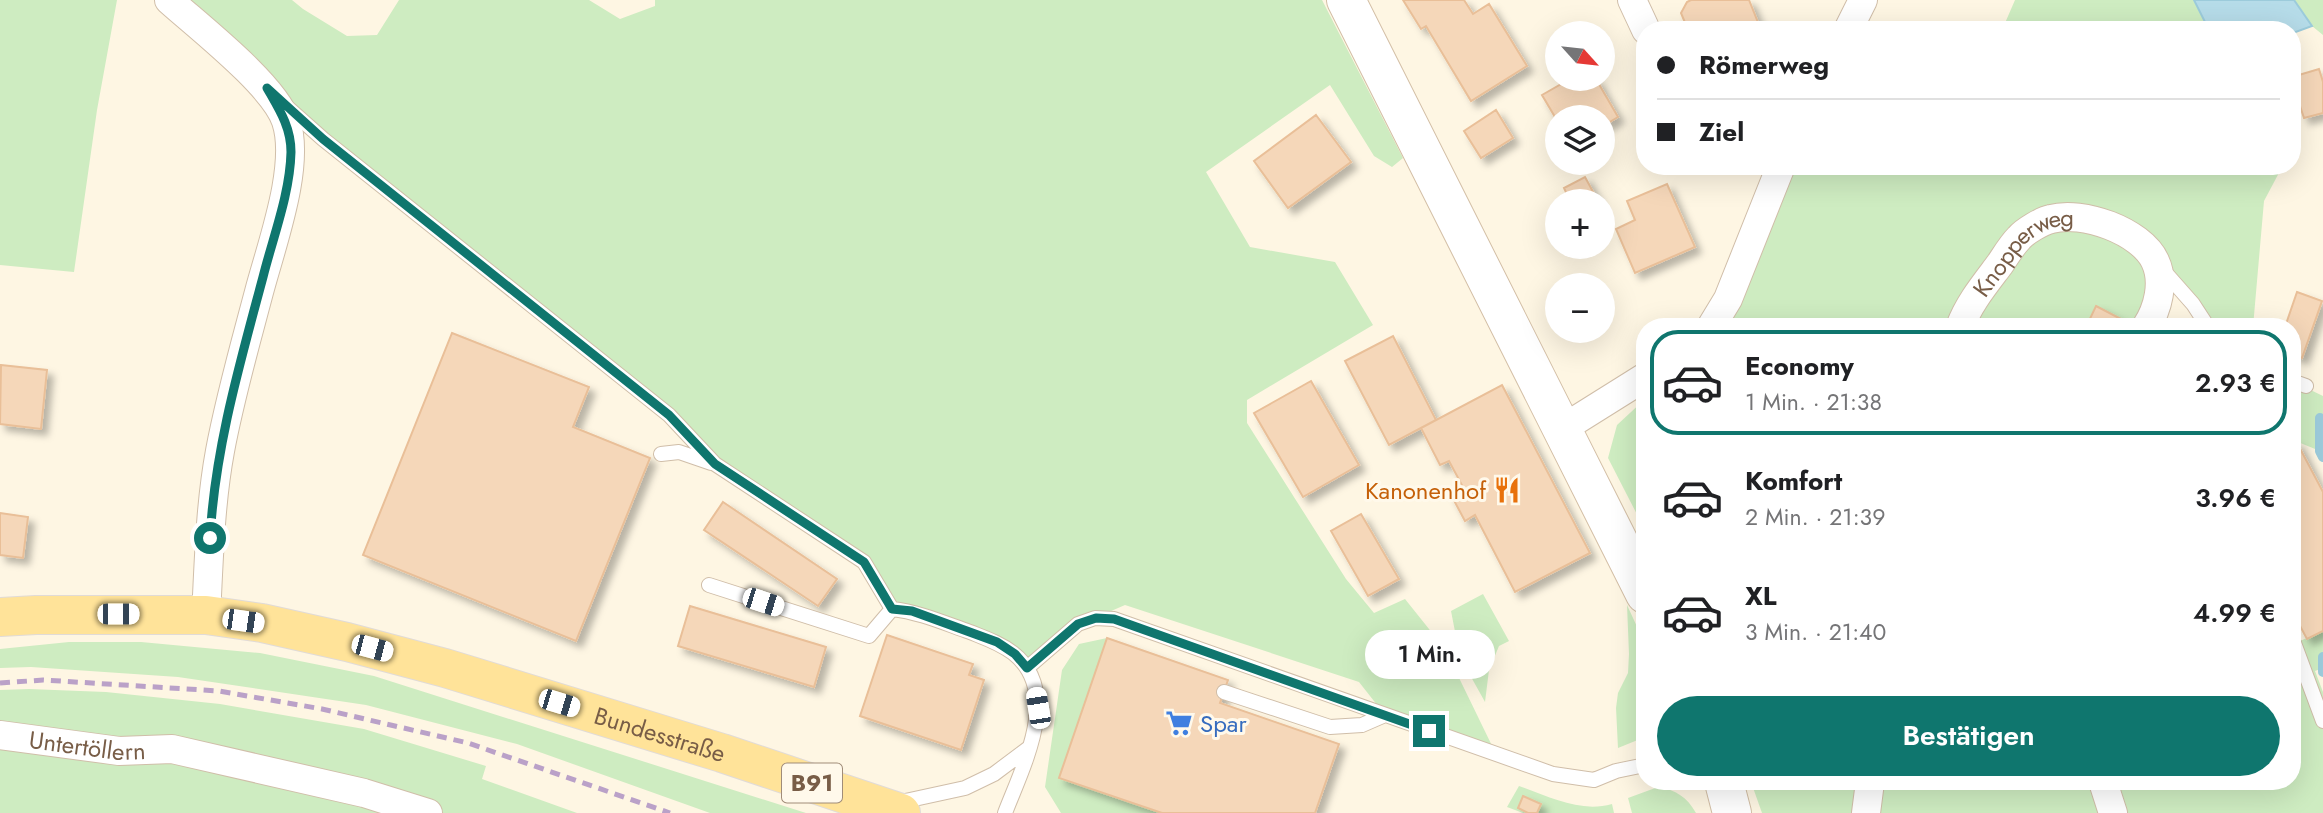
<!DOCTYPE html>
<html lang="de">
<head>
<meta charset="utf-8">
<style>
  :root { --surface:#fff; --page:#f2f2f2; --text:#202124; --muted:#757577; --line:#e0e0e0; --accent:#0f766e }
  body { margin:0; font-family:Jost,sans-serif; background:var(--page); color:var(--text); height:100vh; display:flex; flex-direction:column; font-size:26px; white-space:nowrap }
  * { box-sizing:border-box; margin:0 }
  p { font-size:23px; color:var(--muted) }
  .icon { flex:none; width:38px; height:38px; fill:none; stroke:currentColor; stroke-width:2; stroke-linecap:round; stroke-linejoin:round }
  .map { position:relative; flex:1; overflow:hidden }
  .details { position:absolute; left:1636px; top:318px; width:665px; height:472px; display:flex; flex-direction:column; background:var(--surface); border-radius:28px; box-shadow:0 7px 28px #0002 }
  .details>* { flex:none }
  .hud { position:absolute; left:1636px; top:21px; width:665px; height:154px; border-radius:28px; box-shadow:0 7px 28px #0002; display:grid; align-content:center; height:154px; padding:0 21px; background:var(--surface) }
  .needle { width:46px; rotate:117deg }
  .controls { position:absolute; left:1545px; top:21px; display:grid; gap:14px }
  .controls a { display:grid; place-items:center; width:70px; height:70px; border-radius:50%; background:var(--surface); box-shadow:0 7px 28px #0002; font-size:35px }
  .end { position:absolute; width:32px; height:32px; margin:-16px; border:9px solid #0f766e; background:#fff; box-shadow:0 0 0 4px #fff }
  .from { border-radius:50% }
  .bubble { position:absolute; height:49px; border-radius:24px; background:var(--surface); box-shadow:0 7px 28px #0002; font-size:23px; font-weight:600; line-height:49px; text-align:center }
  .car { position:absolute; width:21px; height:42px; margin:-21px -10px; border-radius:9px; box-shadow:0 0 5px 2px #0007; background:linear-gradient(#fff 24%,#345 0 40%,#fff 0 76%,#345 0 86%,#fff 0) }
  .hud b { display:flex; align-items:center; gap:24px; height:66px; font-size:26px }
  .hud b+b { border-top:2px solid var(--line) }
  .hud i { width:18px; height:18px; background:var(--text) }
  ul { padding:12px 0 0; list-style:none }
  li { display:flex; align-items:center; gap:21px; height:105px; margin:0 14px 10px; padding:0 7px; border:4px solid transparent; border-radius:28px }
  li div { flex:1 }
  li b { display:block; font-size:26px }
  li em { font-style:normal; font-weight:600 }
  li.on { border-color:var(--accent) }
  li>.icon { width:63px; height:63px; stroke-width:1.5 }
  .primary-button { display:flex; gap:14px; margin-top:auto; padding:14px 21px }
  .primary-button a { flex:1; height:80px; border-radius:42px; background:var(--accent); color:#fff; font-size:28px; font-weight:600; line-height:80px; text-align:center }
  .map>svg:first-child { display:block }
  .green { fill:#ceecc1 }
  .water { fill:#b6dce9; stroke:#9ccbdb; stroke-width:2 }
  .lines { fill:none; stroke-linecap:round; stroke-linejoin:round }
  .stream { stroke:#9ccbdb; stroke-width:10 }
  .building { fill:#f5d7b9; stroke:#e9bf98; stroke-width:2; filter:url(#shadow) }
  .service-casing { stroke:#d0bea9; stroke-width:16 }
  .minor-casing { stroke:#d0bea9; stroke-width:30 }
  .secondary-casing { stroke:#d3bfa6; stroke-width:40 }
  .primary-casing { stroke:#e1dbd7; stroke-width:40 }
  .service { stroke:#fff; stroke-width:14 }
  .minor { stroke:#fff; stroke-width:28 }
  .secondary { stroke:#fff; stroke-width:38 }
  .primary { stroke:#ffe399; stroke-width:38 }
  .rail { stroke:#baa1c8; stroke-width:5; stroke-dasharray:10 7; stroke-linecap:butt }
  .route { stroke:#0f766e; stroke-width:9 }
  .labels { text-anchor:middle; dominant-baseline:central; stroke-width:6; stroke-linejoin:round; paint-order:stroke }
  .shield { fill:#fff9eb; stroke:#a08c78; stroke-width:2 }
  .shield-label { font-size:23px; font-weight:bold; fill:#785d47 }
  .street-label { font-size:24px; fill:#785d47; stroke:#fff9eb }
  .food-label { font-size:24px; fill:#c56008; stroke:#fff9eb; text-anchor:end }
  .shop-label { font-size:24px; fill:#366cbe; stroke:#fff9eb; text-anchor:start }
</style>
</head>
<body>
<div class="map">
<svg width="2323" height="813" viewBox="0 0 2323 813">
  <defs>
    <filter id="shadow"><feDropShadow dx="6" dy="6" stdDeviation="3.5" flood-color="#0004"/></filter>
  </defs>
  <rect width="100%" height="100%" fill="#fef6e3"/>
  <path class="green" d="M0,0H117L97,110L74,272L0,265Z
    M156,0H292L303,9L347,36L377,35L399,0H589L620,19L655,6V0H1322L1403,158L1392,167L1374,156L1330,85L1206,172L1250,247L1335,262L1373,325L1247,400V423L1346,579L1374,613L1405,599L1445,649L1496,754L1385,715L1359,682L1125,605L1095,618L1027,668L1015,654L892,609L864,562L715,464L669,415Z
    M2015,0H2194L2209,30H2002Z
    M2294,0H2323V35L2312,26Z
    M1781,166H2280L2281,169L2264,201L2253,327H2208L2156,262L2146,327H1725Z
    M2292,381L2323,396V457L2320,451L2293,440Z
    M1645,399V530L1608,458L1617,425Z
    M1483,594L1509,641L1499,646L1489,670L1485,702L1460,657L1451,611Z
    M1627,605L1645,644V737L1618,748L1616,708L1618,693L1628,673L1629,654Z
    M2323,631V668L2315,671L2323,692V813H1762L1751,782H2292L2293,644Z
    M1107,638L1059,778L1162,813H1061L1045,787L1062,670L1079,644Z
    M69,642H141L260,653L374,676L806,813H710L517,744L366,705L178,677L31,667L0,668V649Z
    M29,689L106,692L220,704L364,729L486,766L482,779L577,813H0V690Z
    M1519,786C1550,797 1580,813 1612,804L1614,813H1523L1507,807Z
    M1658,787C1676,790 1687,797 1696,813H1632L1628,798Z"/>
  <path class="water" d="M2194,0H2294L2312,26L2293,33L2292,30H2209Z"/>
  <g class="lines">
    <path class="stream" d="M2320,418V451L2323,457
      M2323,657V672"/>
  </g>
  <path class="building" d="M1403,0H1464L1473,14L1489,4L1527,66L1471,101L1426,26L1421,29Z
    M1691,0H1749L1761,30H1688L1681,13L1687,2Z
    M2319,69L2323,82V113L2304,118L2296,94L2292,93V77Z
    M1570,79H1596L1618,117L1603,126V117H1558V122L1542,95Z
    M1496,110L1513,138L1481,158L1464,131Z
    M1316,115L1351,162L1288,208L1254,161Z
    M1585,177L1598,201H1570L1564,188Z
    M1667,184L1695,247L1635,273L1616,229L1635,220L1627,201Z
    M2297,292L2322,301L2302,358L2292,354V327H2285Z
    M2096,306L2121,319L2117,327H2092L2087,325Z
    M452,333L589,387L573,427L650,458L576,641L363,555Z
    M1393,336L1436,420L1389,445L1345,361Z
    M1,365L47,370L41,429L0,424Z
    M1311,381L1359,465L1303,497L1254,413Z
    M1502,385L1590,553L1515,592L1475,515L1465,521L1450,493L1463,487L1449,461L1440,465L1421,428Z
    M2296,441L2323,492V631L2307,639L2292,611V443Z
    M723,502L837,579L818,606L704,530Z
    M0,513L28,517L23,558L0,555Z
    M1361,514L1399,579L1368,596L1331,531Z
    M690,606L826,647L814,687L678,646Z
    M887,635L973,664L969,675L984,680L961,750L860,716Z
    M1107,638L1228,680L1220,703L1339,744L1315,813H1162L1059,778Z
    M1523,796L1541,804L1537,813H1528L1518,808Z"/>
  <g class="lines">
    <g class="service-casing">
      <path id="service" d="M287,107L323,139L669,415L715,464L864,562L892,609C919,612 944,623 970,632C985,638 1000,643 1013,653C1063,692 1022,768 1005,813
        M2163,270L2193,304L2208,327
        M2292,381L2306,386
        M661,454L679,452L711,463
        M709,585L869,636L892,609
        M2294,643L2323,721
        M1027,668L1078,624L1095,618L1114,619L1553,774L1594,780L1616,771L1645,765
        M1224,692L1330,727L1362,725L1385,715
        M896,803L965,788L994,774L1030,747"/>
    </g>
    <g class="minor-casing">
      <g id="minor">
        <path d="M169,0C199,27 274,85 286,121C301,166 271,246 259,292C245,345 230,397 220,451C210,505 209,560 206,615"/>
        <path d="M1632,0L1646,30"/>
        <path d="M1848,30L1863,0"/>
        <path d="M1711,327L1728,299L1781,166"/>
        <path id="s1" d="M1960,327C1969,303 1985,284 2000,264C2006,255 2012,245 2019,238C2025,231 2042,221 2051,219C2082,210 2141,231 2155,261C2165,282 2158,309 2146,327"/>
        <path d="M1562,429L1645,377"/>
        <path id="s2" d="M0,735L119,751L172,749L364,793L428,813"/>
        <path d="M2103,782L2113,813"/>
        <path d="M1866,813L1870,782"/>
      </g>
    </g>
    <g class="secondary-casing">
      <path id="secondary" d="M1346,0L1645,594
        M1724,782L1732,813"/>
    </g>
    <g class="primary-casing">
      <g id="primary">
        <path id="s3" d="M0,617L36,615H206L262,623L347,642L445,668L722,753L901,813"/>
      </g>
    </g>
    <use href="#service" class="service"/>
    <use href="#minor" class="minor"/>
    <use href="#secondary" class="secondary"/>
    <use href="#primary" class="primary"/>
    <path class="rail" d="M0,683L43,680L219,691L322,709L468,743L670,813"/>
  </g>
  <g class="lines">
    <path class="route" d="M210,538C215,448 240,363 263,277C273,237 290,194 291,152C291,127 279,109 267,88L323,139L669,415L715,464L864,562L892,609L912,611L997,642L1015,654L1027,668L1078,624L1096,618L1114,619L1429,731"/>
  </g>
  <defs>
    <g id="restaurant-bare" transform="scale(2.1)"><path d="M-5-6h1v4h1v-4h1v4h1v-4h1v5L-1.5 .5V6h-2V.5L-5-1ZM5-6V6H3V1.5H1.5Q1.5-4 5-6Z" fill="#e8710a" stroke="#fff9eb" stroke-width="2.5" paint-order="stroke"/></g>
    <g id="supermarket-bare" transform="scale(2.1)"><path d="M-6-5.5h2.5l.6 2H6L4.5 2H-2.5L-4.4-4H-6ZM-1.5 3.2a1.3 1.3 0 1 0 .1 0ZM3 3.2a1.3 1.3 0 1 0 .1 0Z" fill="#3f7fe0" stroke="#fff9eb" stroke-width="2.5" paint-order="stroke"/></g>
  </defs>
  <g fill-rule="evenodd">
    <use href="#restaurant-bare" x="1507" y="490"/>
    <use href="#supermarket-bare" x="1179" y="723"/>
  </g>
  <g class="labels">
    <rect class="shield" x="782" y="763.5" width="60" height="39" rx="5"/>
    <g class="shield-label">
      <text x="812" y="783">B91</text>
    </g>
    <g class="street-label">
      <text stroke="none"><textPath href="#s1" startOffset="103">Knopperweg</textPath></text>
      <text stroke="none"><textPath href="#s3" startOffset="676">Bundesstraße</textPath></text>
      <text stroke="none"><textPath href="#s2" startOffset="88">Untertöllern</textPath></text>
    </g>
    <g class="food-label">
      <text x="1486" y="490">Kanonenhof</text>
    </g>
    <g class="shop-label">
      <text x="1200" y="723">Spar</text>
    </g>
  </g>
</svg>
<div class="controls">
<a><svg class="needle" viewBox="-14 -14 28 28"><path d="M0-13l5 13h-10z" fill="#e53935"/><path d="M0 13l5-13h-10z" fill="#757577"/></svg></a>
<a><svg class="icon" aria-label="layers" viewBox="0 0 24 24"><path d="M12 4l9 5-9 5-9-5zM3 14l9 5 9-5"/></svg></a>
<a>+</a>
<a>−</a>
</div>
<i class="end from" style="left:210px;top:538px"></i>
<i class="end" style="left:1429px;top:731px"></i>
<div class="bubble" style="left:1365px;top:630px;width:130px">1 Min.</div>
<i class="car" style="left:763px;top:602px;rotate:108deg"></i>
<i class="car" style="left:118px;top:614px;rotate:90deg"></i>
<i class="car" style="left:243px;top:621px;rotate:98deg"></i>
<i class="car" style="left:372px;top:648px;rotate:105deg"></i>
<i class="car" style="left:559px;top:703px;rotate:107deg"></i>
<i class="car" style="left:1038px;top:708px;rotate:351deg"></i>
<div class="hud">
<b><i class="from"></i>Römerweg</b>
<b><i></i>Ziel</b>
</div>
<section class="details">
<ul>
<li class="on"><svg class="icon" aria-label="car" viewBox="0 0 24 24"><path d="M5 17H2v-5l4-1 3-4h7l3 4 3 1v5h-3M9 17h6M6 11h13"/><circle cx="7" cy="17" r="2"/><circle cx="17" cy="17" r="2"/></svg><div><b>Economy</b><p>1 Min. · 21:38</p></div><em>2.93 €</em></li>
<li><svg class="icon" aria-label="car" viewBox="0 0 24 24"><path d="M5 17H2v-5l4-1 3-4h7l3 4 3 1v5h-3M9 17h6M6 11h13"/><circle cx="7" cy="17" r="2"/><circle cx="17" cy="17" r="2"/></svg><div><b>Komfort</b><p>2 Min. · 21:39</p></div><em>3.96 €</em></li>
<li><svg class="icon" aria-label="car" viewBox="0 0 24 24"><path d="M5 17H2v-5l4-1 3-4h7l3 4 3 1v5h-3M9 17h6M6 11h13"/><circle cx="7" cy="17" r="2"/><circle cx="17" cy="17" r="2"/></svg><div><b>XL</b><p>3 Min. · 21:40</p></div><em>4.99 €</em></li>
</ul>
<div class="primary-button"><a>Bestätigen</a></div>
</section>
</div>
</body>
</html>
